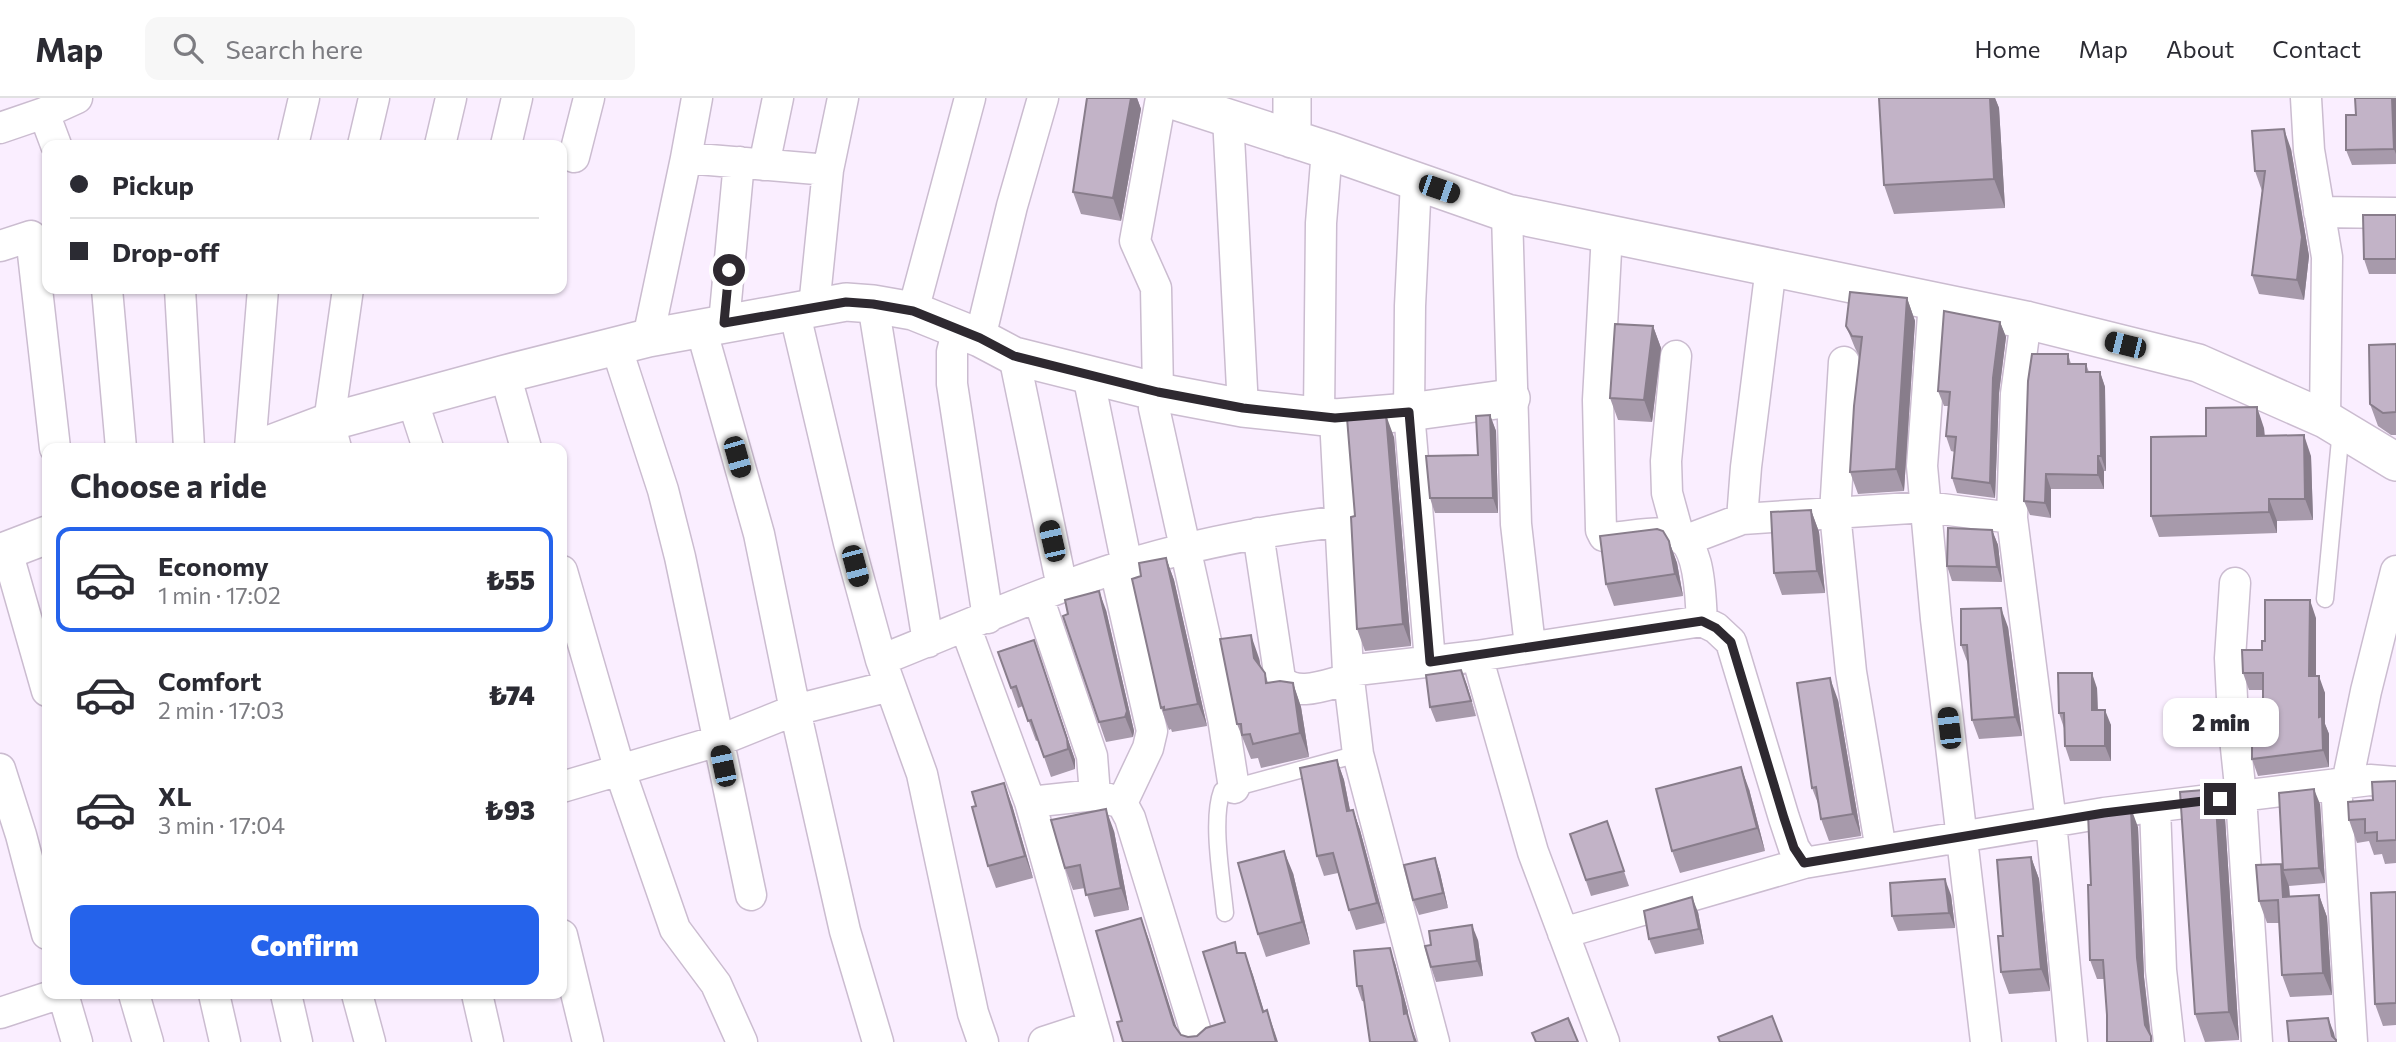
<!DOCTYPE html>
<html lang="en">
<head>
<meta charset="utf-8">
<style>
  :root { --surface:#fff; --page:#f7f7f7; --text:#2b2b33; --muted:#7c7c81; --line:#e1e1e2; --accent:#2563eb }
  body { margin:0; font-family:Commissioner,sans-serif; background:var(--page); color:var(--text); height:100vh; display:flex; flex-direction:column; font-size:26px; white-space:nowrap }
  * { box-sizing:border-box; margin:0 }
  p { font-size:23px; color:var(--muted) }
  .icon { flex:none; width:38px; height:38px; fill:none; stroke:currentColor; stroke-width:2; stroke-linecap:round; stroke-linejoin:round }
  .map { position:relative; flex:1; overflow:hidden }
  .details { position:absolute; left:42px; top:345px; width:525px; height:556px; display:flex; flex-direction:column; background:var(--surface); border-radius:14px; box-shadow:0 2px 5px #0004 }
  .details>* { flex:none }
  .banner { position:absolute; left:42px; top:42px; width:525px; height:154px; border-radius:14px; box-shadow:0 2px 5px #0004; display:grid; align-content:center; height:154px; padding:0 28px; background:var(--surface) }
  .end { position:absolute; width:32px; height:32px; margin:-16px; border:9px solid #2e2930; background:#fff; box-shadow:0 0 0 4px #fff }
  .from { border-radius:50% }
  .bubble { position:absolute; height:49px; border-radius:14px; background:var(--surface); box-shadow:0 2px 5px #0004; font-size:23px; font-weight:800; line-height:49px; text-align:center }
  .car { position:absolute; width:21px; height:42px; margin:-21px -10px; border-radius:9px; box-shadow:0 0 5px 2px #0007; background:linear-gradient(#222 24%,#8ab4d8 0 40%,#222 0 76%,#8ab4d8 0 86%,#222 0) }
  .banner b { display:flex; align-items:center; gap:24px; height:66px; font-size:26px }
  .banner b+b { border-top:2px solid var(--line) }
  .banner i { width:18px; height:18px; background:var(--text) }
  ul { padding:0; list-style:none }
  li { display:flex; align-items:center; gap:21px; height:105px; margin:0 14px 10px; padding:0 14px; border:4px solid transparent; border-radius:14px }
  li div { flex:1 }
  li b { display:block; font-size:26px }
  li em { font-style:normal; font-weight:800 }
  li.selected { border-color:var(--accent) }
  li>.icon { width:63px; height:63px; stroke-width:1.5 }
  h2 { padding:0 28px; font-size:32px; line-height:84px }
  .cta { display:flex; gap:14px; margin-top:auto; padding:14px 28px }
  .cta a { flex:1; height:80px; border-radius:14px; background:var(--accent); color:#fff; font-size:28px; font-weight:800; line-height:80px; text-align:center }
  header { display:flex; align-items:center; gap:42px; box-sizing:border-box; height:98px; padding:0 35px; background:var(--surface); border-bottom:2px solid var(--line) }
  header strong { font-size:33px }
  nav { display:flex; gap:38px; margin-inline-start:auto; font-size:24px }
  .search { width:490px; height:63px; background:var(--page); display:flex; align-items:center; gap:18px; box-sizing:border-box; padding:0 24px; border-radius:14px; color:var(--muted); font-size:26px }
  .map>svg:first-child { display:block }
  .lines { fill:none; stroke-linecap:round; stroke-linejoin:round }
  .service-casing { stroke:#cbbcd0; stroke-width:19 }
  .minor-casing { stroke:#cbbcd0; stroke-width:33 }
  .tertiary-casing { stroke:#cbbcd0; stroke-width:40 }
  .service { stroke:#fff; stroke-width:16 }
  .minor { stroke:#fff; stroke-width:30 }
  .tertiary { stroke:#fff; stroke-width:37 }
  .wall { fill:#a79aab }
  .shaded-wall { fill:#887d8b }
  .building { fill:#c2b3c7; stroke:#887d8b; stroke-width:2 }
  .route { stroke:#2e2930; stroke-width:9 }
</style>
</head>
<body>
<header>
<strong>Map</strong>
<div class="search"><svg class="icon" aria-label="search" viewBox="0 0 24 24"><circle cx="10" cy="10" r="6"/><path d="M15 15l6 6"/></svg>Search here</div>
<nav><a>Home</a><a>Map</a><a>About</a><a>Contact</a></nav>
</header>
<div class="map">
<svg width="2396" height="944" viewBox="0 0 2396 944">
  <rect width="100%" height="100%" fill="#faeeff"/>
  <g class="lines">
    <g class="service-casing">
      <path id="service" d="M2325,501L2341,331
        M1225,815C1222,783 1211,722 1222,693L1358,656"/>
    </g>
    <g class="minor-casing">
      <path id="minor" d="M1161,0L1135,143L1156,190L1158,294L1154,310L1223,620L1234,690
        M2306,0L2309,52L2327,159L2325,321
        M44,15L56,47
        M1228,19L1243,310
        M0,30L44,15L77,0
        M293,47L304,0
        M363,47L374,0
        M440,47L451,0
        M506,47L517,0
        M574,59L589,0
        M686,60L697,0
        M764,67L778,0
        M1416,83L1410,208L1409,314L1430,563
        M2319,114L2396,115
        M1507,115L1516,426L1530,548
        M1607,135L1598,302L1601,432L1604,438L1611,440C1628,439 1654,433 1671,436C1702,440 1700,500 1702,523
        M0,148L31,138L55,350
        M107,191L121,350
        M180,191L189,350
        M1934,203L1922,368L1936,521L1986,944
        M873,206L928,544
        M814,209L828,72
        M794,212L849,445L881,562L922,676L973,915L983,944
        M913,213L970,0
        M2026,222L2016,296L2012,420L2051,724L2072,944
        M724,225L739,64
        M701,230L759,436L795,612L845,833L878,944
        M958,231L952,254V286L988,520
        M648,240L686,60L828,72L843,0
        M980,240L1012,108L1043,0
        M616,248L663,392L680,459L751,797
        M1014,258L1062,489
        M1676,258L1666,363L1667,395L1679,439
        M1844,264L1835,415L1851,574L1881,752
        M505,276L526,350
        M1088,277L1127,467
        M412,301L428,350
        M1319,318L1321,125L1327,52
        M1335,320L1348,573L1358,656L1434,944
        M250,350L263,191
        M336,350L329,324L348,191
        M1742,421L1746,369L1771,169
        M1258,435L1280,581C1295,601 1328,586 1349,581
        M1684,443L1742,421L1926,409L2012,420
        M7,453L47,593
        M1115,471L1152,633L1148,650L1122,705
        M562,473L620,673L675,831L716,886L742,944
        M2235,485L2230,560L2233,621L2241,698L2257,944
        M1038,499L1092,658L1095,697
        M965,528L1030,704L1098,944
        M1477,558L1533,754L1604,944
        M881,562C962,530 1043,493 1126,467C1197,445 1269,432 1342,423
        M1348,573L1477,558L1702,523L1716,530L1731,544L1784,720L1794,750L1804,765L2104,715L2370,682L2396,684
        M0,671L21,737L47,836
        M2347,685L2366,593L2396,473
        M2336,686L2352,944
        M562,689L718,643L795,612L890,588
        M1030,704L1095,697L1122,705L1130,720L1199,944
        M2155,709L2161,872L2169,944
        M1563,835L1804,765
        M562,837L588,944
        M63,896L77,944
        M134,896L148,944
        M214,896L225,944
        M286,896L297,944
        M357,896L370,944
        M477,896L488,944
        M0,915L58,896
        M1044,944L1093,928"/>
    </g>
    <g class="tertiary-casing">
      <path id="tertiary" d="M1166,0L1327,52L1507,115L2026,222L2198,265L2325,321L2396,364
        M1292,41V0
        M260,350L329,324L505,276L648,240L846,204L873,206L913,213L980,240L1014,258L1158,294L1243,310L1335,320L1409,314L1511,300
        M0,455L47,437"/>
    </g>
    <use href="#service" class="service"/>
    <use href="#minor" class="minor"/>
    <use href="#tertiary" class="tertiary"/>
  </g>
  <path class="wall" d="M1087,0H1137L1141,11L1121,123L1081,116L1073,94Z
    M1879,0H1995L1999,10L2005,110L1894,116L1884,87Z
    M2396,0V66L2352,67L2346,52L2356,17Z
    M2291,51L2309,158L2304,202L2259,196L2252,177L2262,93L2255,73Z
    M2396,117V176H2369L2364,161Z
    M1907,200L1915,223L1904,393L1858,396L1850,374L1859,258L1855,250L1846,228Z
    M2000,224L2006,239L1999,295L1995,400L1957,395L1952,380L1955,354L1951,353L1946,338L1949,308H1944L1938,293Z
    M1653,228L1661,250L1652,324L1618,322L1610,300Z
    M2396,246V337H2391L2378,328L2370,306Z
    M2068,256L2071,266H2086L2089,274H2100L2105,289L2106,373H2104V391H2051V420L2030,417L2024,403Z
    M1490,317L1496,333L1498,415H1435L1430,400L1478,357Z
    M2264,330L2265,338L2311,358L2313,422L2277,423V435L2159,439L2151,418L2206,338Z
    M1394,339L1411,548L1365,553L1357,531L1355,418Z
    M1811,412L1819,434L1825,495L1782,497L1774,475Z
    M1992,432L1998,447L2002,484L1952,483L1947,468Z
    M1669,443L1677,465L1683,498L1614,508L1606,486Z
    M1166,460L1174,482L1207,628L1172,634L1171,631L1169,632L1161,610L1141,478Z
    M1106,512L1134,633L1133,639L1106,644L1099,624Z
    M2316,520V578L2325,595V626L2329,636V669L2258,678L2252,661L2263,619V592H2249L2243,575L2262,552L2265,543Z
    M2008,529L2022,638L1979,641L1972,622L1968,566L1961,547Z
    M1034,542L1075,662V671L1051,679L1038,642L1036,643L1023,608L1018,610L998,554Z
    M1259,560L1261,569L1265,575L1268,585H1293L1301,609L1309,659L1261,670L1258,660L1251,661L1237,626Z
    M1461,572L1476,618L1436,624L1430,609Z
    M2097,590L2098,612L2111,627V663H2070L2065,648L2064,630L2059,615Z
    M1838,602L1861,738L1829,743L1821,721L1819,708L1812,690Z
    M1337,662L1344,682L1350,712H1353L1360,732L1385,825L1356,832L1349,812L1338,775L1324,778L1317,758Z
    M2396,683V765L2385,766L2382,756L2374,757L2369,743L2357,745L2349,722Z
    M1749,691L1765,753L1680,775L1672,753Z
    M2215,691L2225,720L2239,942L2205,944L2195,916Z
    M2320,706L2325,785L2289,788L2290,798L2319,797L2327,819L2332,897L2290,899L2282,877L2279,825H2267L2259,803L2281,766L2283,771Z
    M1012,707L1033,780L996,790L988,768L976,708Z
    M1607,723L1629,788L1591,798L1570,736Z
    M2138,729L2144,879L2151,937L2107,917L2104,881H2097L2090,862L2091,787Z
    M1114,733L1129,812L1094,819L1085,790L1073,792L1065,770Z
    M2031,759L2039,781L2050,893L2009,896L2001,874L2003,838Z
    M1435,760L1440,775L1448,810L1419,817L1413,802Z
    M1293,775L1310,846L1266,859L1258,836Z
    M2396,794V927L2383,928L2375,906Z
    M1951,797L1955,830L1898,833L1892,818Z
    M1698,814L1704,846L1655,856L1649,841Z
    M1478,842L1483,878L1436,884L1431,869Z
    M1395,865L1408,914L1362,903L1357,888Z"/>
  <path class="shaded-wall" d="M1131,0H1137L1141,11L1121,123L1113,100Z
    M1990,0H1995L1999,10L2005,110L1994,81Z
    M2392,0H2396V56L2394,51Z
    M2284,31L2291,51L2309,158L2304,202L2297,182Z
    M1907,200L1915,223L1904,393L1896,371Z
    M2000,224L2006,239L1999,295L1995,400L1990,385L1993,280Z
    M1653,228L1661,250L1652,324L1644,302Z
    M2100,274L2105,289L2106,373L2101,358Z
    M2257,309L2264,330L2265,359L2257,338Z
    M1386,317L1394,339L1411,548L1403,526Z
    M1490,317L1496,333L1498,415L1493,400Z
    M2304,337L2311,358L2313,422L2305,401Z
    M2098,358L2104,373V391L2098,377Z
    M2046,376L2051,391V420L2045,405Z
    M2269,401L2277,423V435L2269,414Z
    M1811,412L1819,434L1825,495L1817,473Z
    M1992,432L1998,447L2002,484L1997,469Z
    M1669,443L1677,465L1683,498L1675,476Z
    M1166,460L1174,482L1207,628L1198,606Z
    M1099,493L1106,512L1134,633L1133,639L1125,619Z
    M2310,502L2316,520V596L2309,578Z
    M2001,510L2008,529L2022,638L2015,619Z
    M1251,537L1259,560L1263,584L1254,560Z
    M1041,562L1075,662V671L1068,651Z
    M1461,572L1467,587L1476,618L1471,603Z
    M2092,575L2097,590L2098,627L2092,612Z
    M2319,578L2325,595V626L2329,636V669L2323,652L2319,619Z
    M1830,580L1838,602L1861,738L1853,716Z
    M1293,585L1301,609L1309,659L1300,635Z
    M2105,612L2111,627V663L2105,648Z
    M1337,662L1344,682L1354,733L1347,713Z
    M1741,669L1749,691L1765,753L1757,730Z
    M1004,685L1012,707L1033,780L1025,758Z
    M2215,691L2225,720L2239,942L2229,914Z
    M2314,691L2320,706L2325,785L2319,770Z
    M2131,710L2138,729L2144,879L2151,944L2145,927L2137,860Z
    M1106,711L1114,733L1129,812L1121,790Z
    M1353,712L1360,732L1385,825L1377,805Z
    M1284,753L1293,775L1310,846L1302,824Z
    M2031,759L2039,781L2050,893L2041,871Z
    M1435,760L1440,775L1448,810L1443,795Z
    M2281,766L2289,788L2291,821L2283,799Z
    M1945,781L1951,797L1955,830L1949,815Z
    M2319,797L2327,819L2332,897L2323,875Z
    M1692,799L1698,814L1704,846L1699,831Z
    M1141,820L1149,842L1181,944L1174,927Z
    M1472,827L1478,842L1483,878L1477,863Z
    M1390,850L1395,865L1408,914V920L1417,944H1415L1404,916Z
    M1245,855L1253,877L1271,936L1263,914Z
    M1267,912L1275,935L1278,944H1276Z
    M2328,920L2334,935L2336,944L2332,938Z"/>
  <path class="building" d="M1087,0H1131L1113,100L1073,94Z
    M1879,0H1990L1994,81L1884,87Z
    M2355,0H2392L2394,51L2346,52V17H2356Z
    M2284,31L2302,139L2297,182L2252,177L2265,73H2255L2252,33Z
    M2363,117H2396V161H2364Z
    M1850,194L1907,200L1896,371L1850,374L1854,308L1862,239L1852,238L1846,228Z
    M1944,213L2000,224L1993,280L1990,385L1952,380L1956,339L1946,338L1950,294L1938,293Z
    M1615,226L1653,228L1644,302L1610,300Z
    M2396,246V314L2383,315L2370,306L2369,247Z
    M2032,256H2068V266H2086V274H2100L2101,358H2098V377L2046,376L2045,405L2024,403L2028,283Z
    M2257,309V338L2304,337L2305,401H2269V414L2151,418V339L2206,338V310Z
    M1386,317L1403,526L1357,531L1351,419L1355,418L1347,320Z
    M1490,317L1493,400H1430L1426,358L1478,357L1476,318Z
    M1811,412L1817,473L1774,475L1771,414Z
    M1948,430L1992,432L1997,469L1947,468Z
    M1657,431L1663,433L1669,443L1675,476L1606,486L1600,438Z
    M1166,460L1198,606L1164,612V609L1161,610L1132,481L1141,478L1139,465Z
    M1099,493L1127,613L1125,619L1099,624L1063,518L1068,516L1065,502Z
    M2265,502H2310L2309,578H2319V619L2322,618L2323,652L2252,661V619H2263V575H2243L2242,552H2262V543H2265Z
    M2001,510L2015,619L1972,622L1967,547H1961V511Z
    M1251,537L1254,560L1265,575L1266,585L1280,583L1293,585L1300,635L1253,646L1250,636L1242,637L1241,626H1237L1220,541Z
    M1034,542L1067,641L1068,651L1044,659L1031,622L1028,623L1016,588L1011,590L998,554Z
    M1461,572L1471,603L1430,609L1426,577Z
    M2058,575H2092V612H2105V648H2065L2064,615H2059Z
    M1830,580L1853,716L1821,721L1816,689L1812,690L1797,585Z
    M1337,662L1347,713L1353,712L1377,805L1349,812L1333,755L1317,758L1300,670Z
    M1741,669L1757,730L1672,753L1656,691Z
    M2396,683V742L2377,743V734L2365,735V721L2349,722L2348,704L2373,702L2372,684Z
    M1004,685L1025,758L988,768L972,709L976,708L972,694Z
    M2215,691L2229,914L2195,916L2180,694Z
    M2314,691L2319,770L2283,772L2279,695Z
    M2131,710L2137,860L2145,927L2151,938V944H2107V917L2103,862H2090L2088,787H2091L2088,715Z
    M1106,711L1121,790L1086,797L1080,767L1065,770L1051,722Z
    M1607,723L1624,773L1586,782L1570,736Z
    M1284,753L1302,824L1258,836L1238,765Z
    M2031,759L2041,871L2001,874L1998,838H2003L1997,762Z
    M1435,760L1443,795L1413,802L1404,767Z
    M2281,766L2283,799L2319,797L2323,875L2282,877L2278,802L2259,803L2256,767Z
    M1945,781L1949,815L1892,818L1890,785Z
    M2396,794V905L2375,906L2371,795Z
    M1692,799L1699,831L1649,841L1644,813Z
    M1141,820L1174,927L1181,937L1188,939L1197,938L1206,930L1225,924L1203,854L1235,844L1237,855H1245L1263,914L1267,912L1276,944H1123L1117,924L1122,923L1096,833Z
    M1472,827L1477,863L1431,869L1425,848L1431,847L1429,833Z
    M1390,850L1402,899L1404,916L1407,915L1415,944H1370L1362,888H1357L1354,853Z
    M1772,918L1782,944H1720L1718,939Z
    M1568,920L1578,944H1536L1532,935Z
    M2328,920L2332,938L2336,942V944H2289L2287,923Z"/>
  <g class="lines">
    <path class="route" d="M729,172L724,225L846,204L873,206L913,213L980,240L1014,258L1158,294L1243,310L1335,320L1409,314L1430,564L1702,523L1716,530L1731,544L1784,720L1794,750L1804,765L2104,715L2220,701"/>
  </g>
</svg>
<i class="end from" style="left:729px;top:172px"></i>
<i class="end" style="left:2220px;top:701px"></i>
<div class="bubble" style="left:2163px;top:600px;width:116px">2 min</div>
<i class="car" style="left:1439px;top:91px;rotate:109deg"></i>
<i class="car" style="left:2125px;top:247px;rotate:284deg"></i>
<i class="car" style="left:737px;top:359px;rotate:164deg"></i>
<i class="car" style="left:1052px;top:443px;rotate:347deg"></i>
<i class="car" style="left:855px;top:468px;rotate:165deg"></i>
<i class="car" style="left:1949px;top:630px;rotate:353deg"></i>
<i class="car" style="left:723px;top:668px;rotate:348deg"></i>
<div class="banner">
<b><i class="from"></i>Pickup</b>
<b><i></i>Drop-off</b>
</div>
<section class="details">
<h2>Choose a ride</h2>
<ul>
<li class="selected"><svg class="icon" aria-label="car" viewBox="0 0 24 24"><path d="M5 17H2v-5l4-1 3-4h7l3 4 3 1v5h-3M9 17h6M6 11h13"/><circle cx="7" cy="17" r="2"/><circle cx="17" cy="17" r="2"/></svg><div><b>Economy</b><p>1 min · 17:02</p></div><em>₺55</em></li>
<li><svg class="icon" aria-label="car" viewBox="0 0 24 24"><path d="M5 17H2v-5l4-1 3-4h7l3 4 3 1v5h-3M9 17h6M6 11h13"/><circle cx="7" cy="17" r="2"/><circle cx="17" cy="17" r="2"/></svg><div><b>Comfort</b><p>2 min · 17:03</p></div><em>₺74</em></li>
<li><svg class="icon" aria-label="car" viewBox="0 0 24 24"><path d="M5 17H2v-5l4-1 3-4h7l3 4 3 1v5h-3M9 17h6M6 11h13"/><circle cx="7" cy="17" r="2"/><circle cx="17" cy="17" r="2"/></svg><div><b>XL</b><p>3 min · 17:04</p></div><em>₺93</em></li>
</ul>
<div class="cta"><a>Confirm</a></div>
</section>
</div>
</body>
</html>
